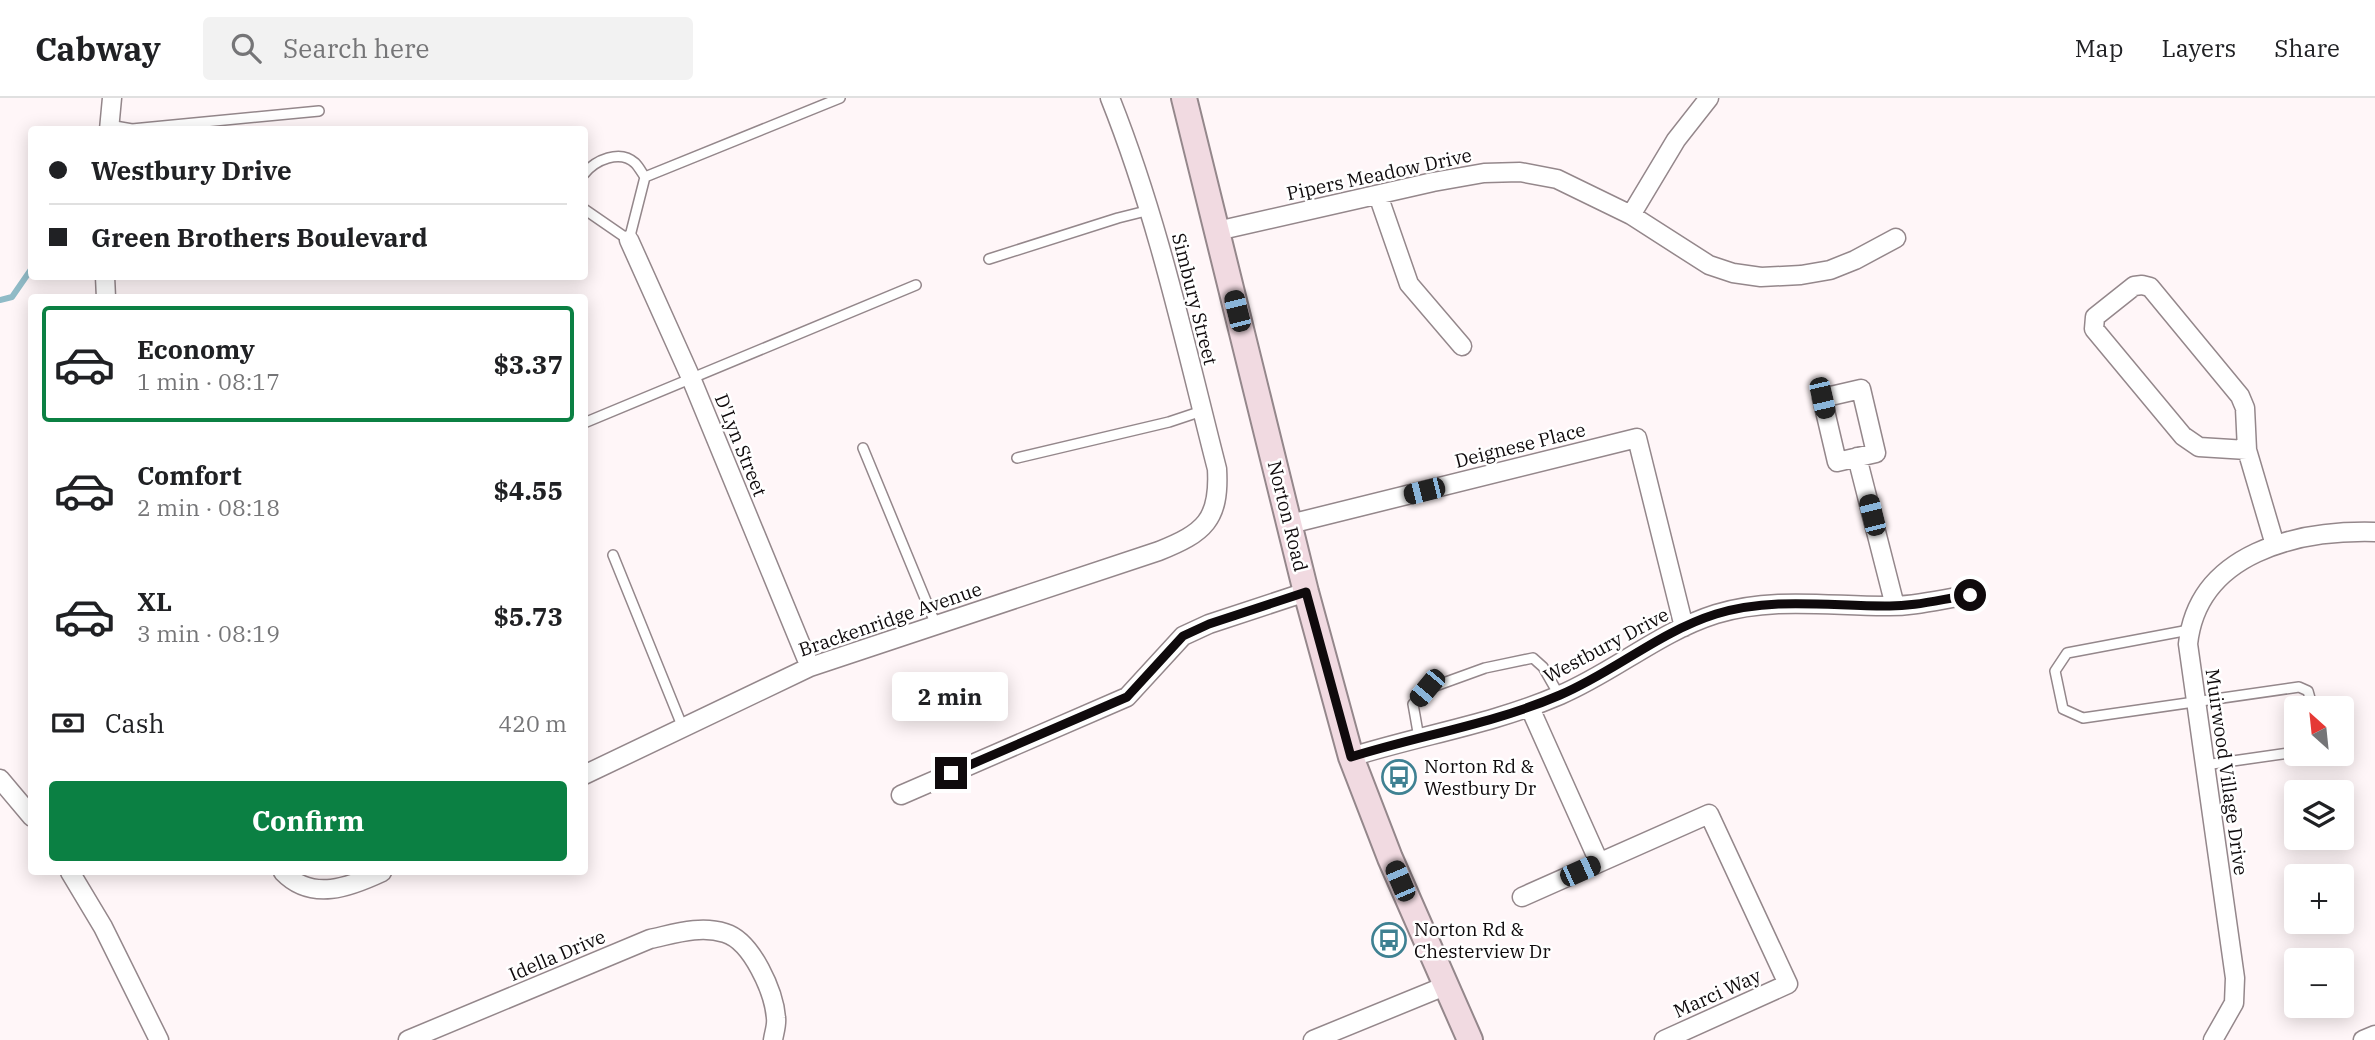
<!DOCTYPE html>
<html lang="en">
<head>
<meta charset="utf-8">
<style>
  :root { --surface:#fff; --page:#f2f2f2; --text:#202124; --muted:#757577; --line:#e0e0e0; --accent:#0b8043 }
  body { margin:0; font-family:"IBM Plex Serif",serif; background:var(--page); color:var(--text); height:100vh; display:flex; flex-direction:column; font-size:26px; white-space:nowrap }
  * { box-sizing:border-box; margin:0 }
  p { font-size:23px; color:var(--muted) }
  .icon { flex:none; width:38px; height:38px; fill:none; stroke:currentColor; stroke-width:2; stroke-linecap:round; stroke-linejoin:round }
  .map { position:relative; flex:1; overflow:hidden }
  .sheet { position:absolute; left:28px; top:196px; width:560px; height:581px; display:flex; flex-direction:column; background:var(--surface); border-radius:7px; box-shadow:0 4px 18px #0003 }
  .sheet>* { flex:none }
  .top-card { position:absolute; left:28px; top:28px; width:560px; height:154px; border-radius:7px; box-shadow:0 4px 18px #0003; display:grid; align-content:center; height:154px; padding:0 21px; background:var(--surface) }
  .needle { width:46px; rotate:333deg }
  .controls { position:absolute; left:2284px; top:598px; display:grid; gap:14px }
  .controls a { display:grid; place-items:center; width:70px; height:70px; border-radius:7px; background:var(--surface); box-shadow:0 4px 18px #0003; font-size:35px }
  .end { position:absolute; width:32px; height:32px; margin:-16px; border:9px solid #0f0a0c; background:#fff; box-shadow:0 0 0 4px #fff }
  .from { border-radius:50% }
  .bubble { position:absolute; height:49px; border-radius:7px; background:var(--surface); box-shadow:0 4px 18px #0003; font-size:23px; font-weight:700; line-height:49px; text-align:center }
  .car { position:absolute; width:21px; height:42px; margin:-21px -10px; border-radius:9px; box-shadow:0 0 5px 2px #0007; background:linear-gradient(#222 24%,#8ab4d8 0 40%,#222 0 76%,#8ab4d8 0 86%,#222 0) }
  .top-card b { display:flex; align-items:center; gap:24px; height:66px; font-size:26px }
  .top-card b+b { border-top:2px solid var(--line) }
  .top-card i { width:18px; height:18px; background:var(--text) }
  ul { padding:12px 0 0; list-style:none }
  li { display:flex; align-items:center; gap:21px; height:116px; margin:0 14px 10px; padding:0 7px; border:4px solid transparent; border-radius:7px }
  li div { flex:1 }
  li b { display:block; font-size:26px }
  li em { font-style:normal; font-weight:700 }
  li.selected { border-color:var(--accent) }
  li>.icon { width:63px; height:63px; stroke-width:1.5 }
  .pay { display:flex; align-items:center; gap:18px; height:77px; padding:0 21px; font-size:26px }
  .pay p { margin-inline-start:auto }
  .primary-button { display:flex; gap:14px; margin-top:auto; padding:14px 21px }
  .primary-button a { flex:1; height:80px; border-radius:7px; background:var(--accent); color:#fff; font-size:28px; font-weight:700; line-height:80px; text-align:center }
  header { display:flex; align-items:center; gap:42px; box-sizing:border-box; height:98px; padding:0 35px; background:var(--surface); border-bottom:2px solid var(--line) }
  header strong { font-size:33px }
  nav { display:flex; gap:38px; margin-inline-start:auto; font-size:24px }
  .search { width:490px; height:63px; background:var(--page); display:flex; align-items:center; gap:18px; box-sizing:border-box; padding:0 24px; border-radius:7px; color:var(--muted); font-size:26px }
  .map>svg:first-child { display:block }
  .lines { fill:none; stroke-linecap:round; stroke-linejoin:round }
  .stream { stroke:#90bbc7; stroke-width:6 }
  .service-casing { stroke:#94878b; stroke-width:12 }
  .minor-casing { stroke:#94878b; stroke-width:21 }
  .secondary-casing { stroke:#94878b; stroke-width:28 }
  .service { stroke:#fff; stroke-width:9 }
  .minor { stroke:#fff; stroke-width:18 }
  .secondary { stroke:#f1dae1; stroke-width:24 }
  .route { stroke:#0f0a0c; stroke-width:9 }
  .labels { text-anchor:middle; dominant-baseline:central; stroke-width:5; stroke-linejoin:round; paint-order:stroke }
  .street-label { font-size:19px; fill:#0f0a0c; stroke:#fff }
  .poi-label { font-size:19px; fill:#0f0a0c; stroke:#fff; text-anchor:start }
</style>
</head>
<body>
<header>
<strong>Cabway</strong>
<div class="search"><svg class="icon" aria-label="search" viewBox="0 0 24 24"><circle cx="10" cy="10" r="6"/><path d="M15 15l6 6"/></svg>Search here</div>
<nav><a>Map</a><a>Layers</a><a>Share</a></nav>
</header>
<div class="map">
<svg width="2375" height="942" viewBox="0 0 2375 942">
  <rect width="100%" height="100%" fill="#fff6f8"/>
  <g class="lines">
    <path class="stream" d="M0,202L12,199L32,170"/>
    <g class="service-casing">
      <path id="service" d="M109,27L132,31L319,13
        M584,76C595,62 620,51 635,65C639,69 642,75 645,79
        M584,111L629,142L645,79L840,0
        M989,161L1118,120L1150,112
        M584,325L916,187
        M863,350L936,527
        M1017,360L1169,324L1202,313
        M613,457L683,630
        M2189,532L2067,555L2055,573L2063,611L2083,620L2299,589L2308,593L2313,611
        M1419,640L1413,606L1427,591L1485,570L1533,560L1543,569L1559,597
        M2205,667L2296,654"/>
    </g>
    <g class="minor-casing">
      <path id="minor" d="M109,32L112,0
        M1378,97L1409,186L1462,248
        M1631,117L1676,42L1709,0
        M1217,133L1433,84L1484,75L1520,74L1557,81L1631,117L1709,167L1733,175L1761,179L1801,177L1830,172L1855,162L1896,140
        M629,142L691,280L810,569
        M105,178L106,200
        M1861,291L1876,355L1837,364L1822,300Z
        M2247,352L2199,349L2183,338L2094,231L2095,219L2134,188L2142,187L2150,189L2240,298L2245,310L2247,352L2275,447
        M1857,359L1895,508
        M1290,426L1637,340L1684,529
        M1530,610L1599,764
        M1351,659C1421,637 1493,626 1560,597C1614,574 1659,534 1716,516C1772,499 1828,508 1885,508C1913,509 1942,501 1970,497
        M584,677L810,569L1159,453C1204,435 1220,422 1217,371C1185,246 1158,120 1110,0
        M0,681L32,719
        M901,697L1127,599L1183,538L1209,526L1306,494
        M70,774L103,829L159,942
        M283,774C312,804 350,789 382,774
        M1522,799L1709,716L1788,886L1664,942
        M408,942L650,841C674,836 700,827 725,835C752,843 774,894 776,920C777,927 774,935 773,942
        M1313,942L1445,888
        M2213,942L2234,905L2235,880L2188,546C2198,454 2298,432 2375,434
        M2363,942L2375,937"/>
    </g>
    <g class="secondary-casing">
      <path id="secondary" d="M1184,0L1306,494L1351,659L1390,760L1470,942"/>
    </g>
    <use href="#service" class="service"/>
    <use href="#minor" class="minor"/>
    <use href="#secondary" class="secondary"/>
  </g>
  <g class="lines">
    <path class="route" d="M951,675L1127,599L1183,538L1209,526L1306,494L1351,659C1421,637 1493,626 1560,597C1614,574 1659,534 1716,516C1772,499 1828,508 1885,508C1913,509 1942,501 1970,497"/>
  </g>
  <defs>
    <g id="bus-ring" transform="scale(1.75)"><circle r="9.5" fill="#fff" stroke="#3f8192" stroke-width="1.5"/><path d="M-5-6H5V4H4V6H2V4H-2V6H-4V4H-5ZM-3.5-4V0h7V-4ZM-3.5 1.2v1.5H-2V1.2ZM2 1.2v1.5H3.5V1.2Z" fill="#3f8192"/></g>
  </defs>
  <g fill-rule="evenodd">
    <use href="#bus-ring" x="1399" y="679"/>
    <use href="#bus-ring" x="1389" y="842"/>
  </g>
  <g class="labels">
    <g class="street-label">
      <text transform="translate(1379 76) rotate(-12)">Pipers Meadow Drive</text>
      <text transform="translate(1195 201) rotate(76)">Simbury Street</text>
      <text transform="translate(741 347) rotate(68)">D'Lyn Street</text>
      <text transform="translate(1520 347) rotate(-14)">Deignese Place</text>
      <text transform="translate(1288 418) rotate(76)">Norton Road</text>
      <text transform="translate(890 521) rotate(-19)">Brackenridge Avenue</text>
      <text transform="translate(1606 547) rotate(-28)">Westbury Drive</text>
      <text transform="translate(2227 674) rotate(82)">Muirwood Village Drive</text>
      <text transform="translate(557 857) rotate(-23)">Idella Drive</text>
      <text transform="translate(1717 895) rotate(-24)">Marci Way</text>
    </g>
    <g class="poi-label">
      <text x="1424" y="668">Norton Rd &amp;<tspan x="1424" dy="22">Westbury Dr</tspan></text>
      <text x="1414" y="831">Norton Rd &amp;<tspan x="1414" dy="22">Chesterview Dr</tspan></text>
    </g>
  </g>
</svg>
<div class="controls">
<a><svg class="needle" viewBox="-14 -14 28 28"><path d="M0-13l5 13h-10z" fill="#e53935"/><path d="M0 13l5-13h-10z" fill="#757577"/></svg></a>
<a><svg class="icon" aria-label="layers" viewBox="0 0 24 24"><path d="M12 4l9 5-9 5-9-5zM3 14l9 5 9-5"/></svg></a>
<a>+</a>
<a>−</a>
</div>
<i class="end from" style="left:1970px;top:497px"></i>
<i class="end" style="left:951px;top:675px"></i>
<div class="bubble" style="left:892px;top:574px;width:116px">2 min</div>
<i class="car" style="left:1237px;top:213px;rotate:346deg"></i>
<i class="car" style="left:1822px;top:300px;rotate:167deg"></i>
<i class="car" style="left:1424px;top:393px;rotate:256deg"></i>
<i class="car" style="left:1872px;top:417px;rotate:346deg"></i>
<i class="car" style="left:1427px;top:590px;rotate:220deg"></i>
<i class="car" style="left:1580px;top:773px;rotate:66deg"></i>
<i class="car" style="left:1400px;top:783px;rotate:337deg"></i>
<div class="top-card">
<b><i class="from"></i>Westbury Drive</b>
<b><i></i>Green Brothers Boulevard</b>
</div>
<section class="sheet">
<ul>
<li class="selected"><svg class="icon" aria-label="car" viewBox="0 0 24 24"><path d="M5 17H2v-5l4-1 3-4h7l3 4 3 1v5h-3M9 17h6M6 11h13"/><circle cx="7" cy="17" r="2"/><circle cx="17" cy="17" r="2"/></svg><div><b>Economy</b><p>1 min · 08:17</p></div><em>$3.37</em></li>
<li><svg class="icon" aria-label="car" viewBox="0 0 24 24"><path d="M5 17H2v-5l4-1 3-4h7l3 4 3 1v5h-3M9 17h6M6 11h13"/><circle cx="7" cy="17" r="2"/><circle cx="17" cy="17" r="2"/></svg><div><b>Comfort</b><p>2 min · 08:18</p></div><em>$4.55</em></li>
<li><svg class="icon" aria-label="car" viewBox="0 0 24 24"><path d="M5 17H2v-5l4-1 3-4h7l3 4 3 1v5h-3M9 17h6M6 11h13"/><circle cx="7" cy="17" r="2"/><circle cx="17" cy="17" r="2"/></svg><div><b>XL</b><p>3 min · 08:19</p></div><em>$5.73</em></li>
</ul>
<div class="pay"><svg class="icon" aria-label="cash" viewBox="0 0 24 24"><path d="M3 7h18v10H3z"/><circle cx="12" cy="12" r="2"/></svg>Cash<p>420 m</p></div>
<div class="primary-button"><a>Confirm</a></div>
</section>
</div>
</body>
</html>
